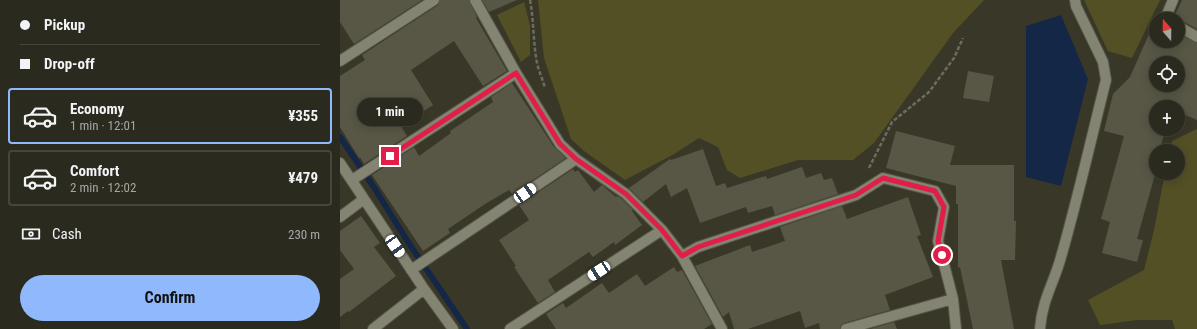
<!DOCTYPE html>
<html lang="en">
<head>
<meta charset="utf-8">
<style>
  :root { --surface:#2b2a1e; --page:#37362b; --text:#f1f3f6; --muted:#a6a7a4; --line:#47463c; --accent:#90b8fd }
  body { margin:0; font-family:"Roboto Condensed",sans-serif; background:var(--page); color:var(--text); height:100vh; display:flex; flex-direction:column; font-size:15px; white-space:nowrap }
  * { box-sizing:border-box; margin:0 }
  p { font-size:13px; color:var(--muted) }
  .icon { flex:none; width:22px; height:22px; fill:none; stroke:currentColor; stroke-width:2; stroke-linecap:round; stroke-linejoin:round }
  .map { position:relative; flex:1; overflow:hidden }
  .drawer { display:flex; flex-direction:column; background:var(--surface); width:340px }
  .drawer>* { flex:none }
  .hud { display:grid; align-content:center; height:88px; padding:0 20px; background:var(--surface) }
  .needle { width:26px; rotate:340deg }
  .buttons { position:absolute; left:809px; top:12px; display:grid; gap:8px }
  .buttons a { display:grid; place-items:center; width:36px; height:36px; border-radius:50%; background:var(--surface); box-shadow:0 2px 10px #0003,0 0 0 1px var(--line); font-size:20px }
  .end { position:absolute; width:18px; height:18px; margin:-9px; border:5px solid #e11d48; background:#fff; box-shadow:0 0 0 2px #fff }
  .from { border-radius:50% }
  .bubble { position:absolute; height:28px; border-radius:14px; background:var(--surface); box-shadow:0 2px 10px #0003,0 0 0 1px var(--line); font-size:13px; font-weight:700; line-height:28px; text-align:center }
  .car { position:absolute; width:12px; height:24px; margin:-12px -6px; border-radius:5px; box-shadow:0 0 3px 1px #0007; background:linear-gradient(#fff 24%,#345 0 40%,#fff 0 76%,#345 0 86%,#fff 0) }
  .hud b { display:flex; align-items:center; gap:14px; height:38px; font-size:15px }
  .hud b+b { border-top:1px solid var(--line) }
  .hud i { width:10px; height:10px; background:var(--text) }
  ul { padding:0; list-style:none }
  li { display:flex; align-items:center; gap:12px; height:56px; margin:0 8px 6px; padding:0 12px; border:2px solid var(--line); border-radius:4px }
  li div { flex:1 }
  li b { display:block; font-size:15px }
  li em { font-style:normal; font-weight:700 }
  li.current { border-color:var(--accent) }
  li>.icon { width:36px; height:36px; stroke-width:1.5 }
  .pay { display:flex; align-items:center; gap:10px; height:44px; padding:0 20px; font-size:15px }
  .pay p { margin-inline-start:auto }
  .cta { display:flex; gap:8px; margin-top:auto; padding:8px 20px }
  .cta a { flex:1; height:46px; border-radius:24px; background:var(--accent); color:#111; font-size:16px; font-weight:700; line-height:46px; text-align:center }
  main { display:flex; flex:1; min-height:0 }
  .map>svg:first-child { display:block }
  .green { fill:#535026 }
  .water { fill:#152747 }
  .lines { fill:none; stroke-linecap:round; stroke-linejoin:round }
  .stream { stroke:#152747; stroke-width:6 }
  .building { fill:#585746; fill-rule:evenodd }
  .minor-casing { stroke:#575649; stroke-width:12 }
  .path { stroke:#6d6c5e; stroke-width:2.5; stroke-dasharray:4 2; stroke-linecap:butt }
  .minor { stroke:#848472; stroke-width:10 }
  .route { stroke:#e11d48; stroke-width:5 }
</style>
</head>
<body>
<main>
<section class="drawer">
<div class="hud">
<b><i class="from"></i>Pickup</b>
<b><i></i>Drop-off</b>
</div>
<ul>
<li class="current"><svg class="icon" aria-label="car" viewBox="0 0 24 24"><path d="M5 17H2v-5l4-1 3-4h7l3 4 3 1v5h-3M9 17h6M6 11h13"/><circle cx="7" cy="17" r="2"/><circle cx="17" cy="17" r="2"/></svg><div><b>Economy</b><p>1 min · 12:01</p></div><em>¥355</em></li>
<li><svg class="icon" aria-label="car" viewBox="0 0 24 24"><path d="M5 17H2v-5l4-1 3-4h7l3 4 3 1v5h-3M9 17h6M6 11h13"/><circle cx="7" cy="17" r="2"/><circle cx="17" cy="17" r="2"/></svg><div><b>Comfort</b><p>2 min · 12:02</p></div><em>¥479</em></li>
</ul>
<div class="pay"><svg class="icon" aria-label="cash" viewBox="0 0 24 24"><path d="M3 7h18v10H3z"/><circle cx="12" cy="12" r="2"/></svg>Cash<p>230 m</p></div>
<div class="cta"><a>Confirm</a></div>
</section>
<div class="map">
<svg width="857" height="329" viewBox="0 0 857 329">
  <rect width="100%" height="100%" fill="#393828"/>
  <path class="green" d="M198,0H644L613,33L534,143L513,160H458L400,178L387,170L378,147L359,138L334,154L285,180L244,151L231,139L204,58Z
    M744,0H820L792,58L768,51Z
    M184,2L190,26V55L181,62L157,15Z
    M857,129V329H835L832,320H797L760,325L748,300L804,270L814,230L825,173H838V151H830L832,141Z"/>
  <path class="water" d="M721,15L748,79L721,186L686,177V26Z"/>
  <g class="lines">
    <path class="stream" d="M0,137L35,189L68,242L127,329"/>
  </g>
  <path class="building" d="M0,0H82L14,44L0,22Z
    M100,0H129L137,17L136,18L167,71L143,86L114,41L71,70L93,105L61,126L67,136L24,164L20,157L19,158L0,127V76L25,60L22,55L98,5Z
    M142,0H177L149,12Z
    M842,0H857V29L841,20L833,19Z
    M809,34L816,37V41H838V34L857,43V120L838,112V107H816V129H826L819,151H816V171L797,239L803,240L797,262L762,253L770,222L761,219L784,136L764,131L773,94L790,77ZM816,63H838V85H816Z
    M628,71L654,76L649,102L623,98Z
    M172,83L214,147L226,158L172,194L169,190L145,204L108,229L110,233L83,251L32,175L74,147L79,156L111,133L110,131L153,102L151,97Z
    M556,131L615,146L610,165H674V221H676L675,260H661L674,329H633L620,267L618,268V204H616V186L546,168Z
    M363,149L376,186L385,183L387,188L426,176L427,179L462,167L466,178L481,173L484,180L492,178L498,194L435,215L432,206L408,213L406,207L360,223L347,188L331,197L326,184L303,202L289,188L330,159L331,160Z
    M233,169L235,172L238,170L254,192L262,185L276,197L277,196L282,199L293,210L292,211L302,225L275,245L274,242L253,257L249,252L208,280L215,292L198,303L174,267L176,266L159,240L189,220L179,205Z
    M568,197L581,235L577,236L593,277L545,295L550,310L504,323L501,325L500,329H480L479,323L465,328L460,311L408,329H394L389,312L383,317L355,266L410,245L412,252L445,241L440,227L502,206L507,219Z
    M21,216L40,243L34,247L56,276L9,312L8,311L0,317V279L14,269L0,250V231Z
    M334,267L337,272L342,270L372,324L364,329H216L206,314L223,303L226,308L262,283L269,293L297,274L305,286Z
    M554,322L557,329H530Z"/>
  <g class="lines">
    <g class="minor-casing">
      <path id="minor" d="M135,0L176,73L220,144L236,159L286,194L322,230L342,256L382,329
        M825,19L833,0
        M838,26L857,37
        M0,61L94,0
        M0,163L84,289L113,329
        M12,180L176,73
        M0,217L24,199
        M342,256L358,247L516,195L543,178L595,191L604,207L598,241L613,299L616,329
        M71,270L236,159
        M33,329L84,289
        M170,329L322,230
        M506,329L613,299
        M700,329C702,300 714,283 721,257C738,198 751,139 766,80L763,62L736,6L735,0"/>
    </g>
    <path class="path" d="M190,0C194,21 193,42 197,63C199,72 203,80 205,88
      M529,168L552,122L589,92L614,58L623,38"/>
    <use href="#minor" class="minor"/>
  </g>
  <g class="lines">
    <path class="route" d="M50,156L176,73L220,144L236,159L286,194L322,230L342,256L358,247L516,195L543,178L595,191L604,207L598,241L602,255"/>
  </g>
</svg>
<div class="buttons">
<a><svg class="needle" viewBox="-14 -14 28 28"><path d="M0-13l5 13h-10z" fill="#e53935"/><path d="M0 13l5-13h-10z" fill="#a6a7a4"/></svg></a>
<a><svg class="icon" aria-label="locate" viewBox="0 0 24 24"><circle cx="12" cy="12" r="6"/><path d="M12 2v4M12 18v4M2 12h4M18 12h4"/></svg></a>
<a>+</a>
<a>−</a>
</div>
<i class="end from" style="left:602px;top:255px"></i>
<i class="end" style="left:50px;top:156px"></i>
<div class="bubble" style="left:17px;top:98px;width:66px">1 min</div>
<i class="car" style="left:185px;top:193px;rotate:56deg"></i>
<i class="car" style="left:55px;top:246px;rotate:146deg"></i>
<i class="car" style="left:259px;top:271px;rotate:237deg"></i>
</div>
</main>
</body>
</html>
